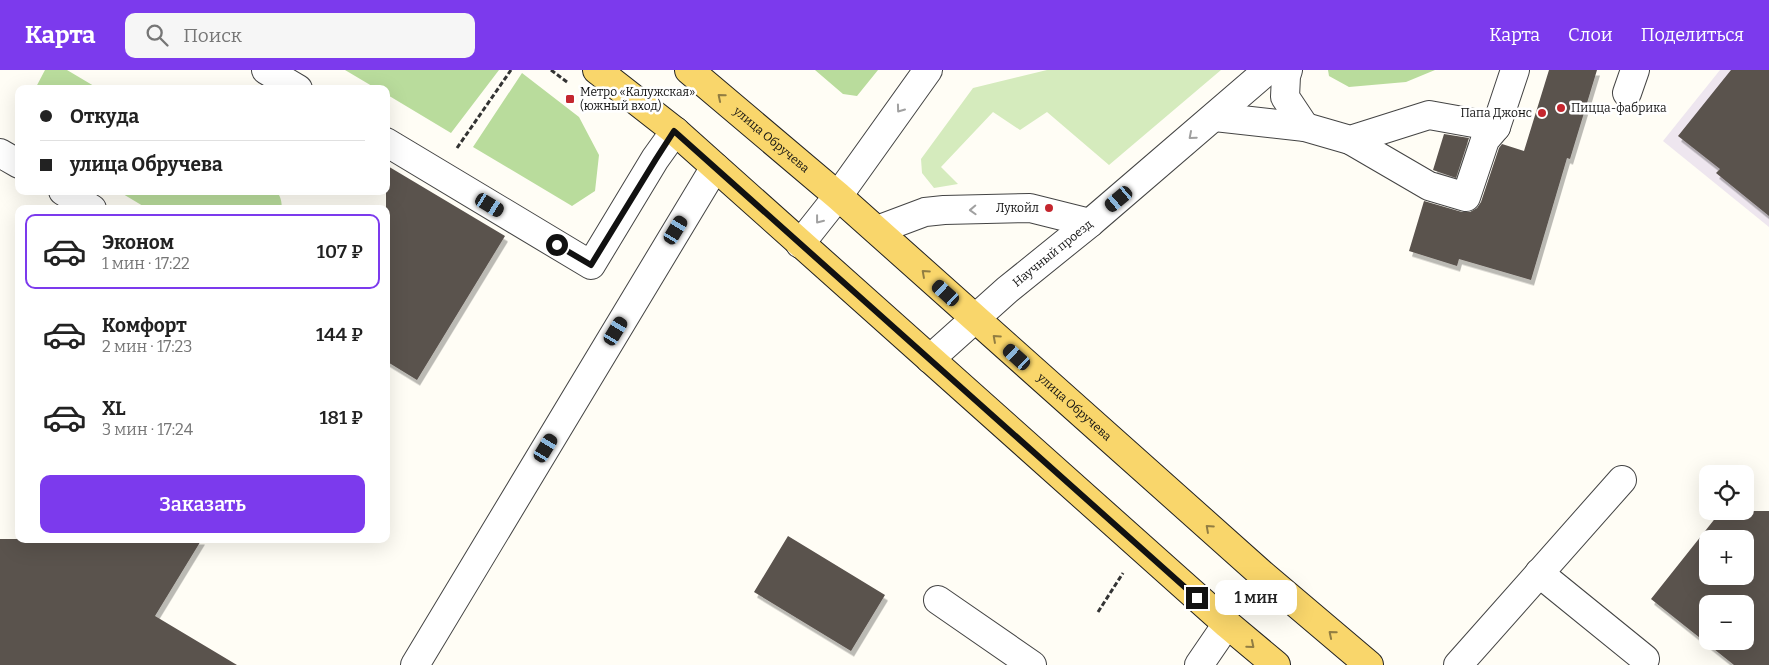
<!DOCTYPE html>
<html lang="ru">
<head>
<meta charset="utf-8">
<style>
  :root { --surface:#fff; --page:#f6f6f6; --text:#222; --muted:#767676; --line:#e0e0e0; --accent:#7c3aed }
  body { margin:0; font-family:Bitter,serif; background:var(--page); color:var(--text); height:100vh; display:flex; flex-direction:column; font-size:19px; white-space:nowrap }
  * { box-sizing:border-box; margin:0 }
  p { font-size:16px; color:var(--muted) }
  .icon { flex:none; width:28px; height:28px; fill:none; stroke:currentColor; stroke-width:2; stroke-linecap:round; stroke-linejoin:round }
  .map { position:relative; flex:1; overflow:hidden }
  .drawer { position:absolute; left:15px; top:135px; width:375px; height:338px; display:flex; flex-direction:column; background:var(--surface); border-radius:10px; box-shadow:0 5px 20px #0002 }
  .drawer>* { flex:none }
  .top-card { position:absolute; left:15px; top:15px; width:375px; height:110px; border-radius:10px; box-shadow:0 5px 20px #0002; display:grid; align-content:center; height:110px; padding:0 25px; background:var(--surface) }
  .buttons { position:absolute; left:1699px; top:395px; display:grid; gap:10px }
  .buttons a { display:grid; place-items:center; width:55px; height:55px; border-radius:10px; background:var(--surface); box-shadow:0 5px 20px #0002; font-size:25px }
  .end { position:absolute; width:22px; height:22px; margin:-11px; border:6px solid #111; background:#fff; box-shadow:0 0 0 2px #fff }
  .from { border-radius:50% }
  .bubble { position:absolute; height:35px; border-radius:10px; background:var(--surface); box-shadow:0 5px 20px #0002; font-size:16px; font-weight:600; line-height:35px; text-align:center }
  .car { position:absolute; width:15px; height:30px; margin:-15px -8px; border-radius:6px; box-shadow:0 0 4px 1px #0007; background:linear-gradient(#222 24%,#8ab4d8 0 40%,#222 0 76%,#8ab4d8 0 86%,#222 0) }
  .top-card b { display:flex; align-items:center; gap:18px; height:48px; font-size:19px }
  .top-card b+b { border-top:1px solid var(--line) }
  .top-card i { width:12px; height:12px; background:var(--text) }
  ul { padding:9px 0 0; list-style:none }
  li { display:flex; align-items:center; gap:15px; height:75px; margin:0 10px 8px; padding:0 15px; border:2px solid transparent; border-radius:10px }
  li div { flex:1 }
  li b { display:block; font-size:19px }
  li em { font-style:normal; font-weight:600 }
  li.on { border-color:var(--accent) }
  li>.icon { width:45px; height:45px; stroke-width:1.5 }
  .primary-button { display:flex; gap:10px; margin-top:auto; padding:10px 25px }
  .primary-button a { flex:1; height:58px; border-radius:10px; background:var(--accent); color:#fff; font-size:20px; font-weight:600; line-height:58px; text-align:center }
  header { display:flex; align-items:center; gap:30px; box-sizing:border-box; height:70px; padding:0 25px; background:var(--accent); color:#fff }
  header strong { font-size:24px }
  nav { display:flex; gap:28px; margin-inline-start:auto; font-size:18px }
  .search { width:350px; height:45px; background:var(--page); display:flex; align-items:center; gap:12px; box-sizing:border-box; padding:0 18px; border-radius:10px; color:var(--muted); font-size:19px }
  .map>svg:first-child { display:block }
  .industrial { fill:#eee6ef }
  .green { fill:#d5ebbd }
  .forest { fill:#b9dc9c }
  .building { fill:#5a524d; fill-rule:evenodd; filter:url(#shadow) }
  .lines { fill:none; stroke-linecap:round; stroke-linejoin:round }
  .minor-casing { stroke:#444; stroke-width:30 }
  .major-casing { stroke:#222; stroke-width:30 }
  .path { stroke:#333; stroke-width:3; stroke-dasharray:5 2.5; stroke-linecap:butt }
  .minor { stroke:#fff; stroke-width:28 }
  .major { stroke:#f9d66b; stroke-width:28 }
  .oneway { stroke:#917d42 }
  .oneway2 { stroke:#a0a0a0 }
  .route { stroke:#111; stroke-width:6 }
  .poi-dot { fill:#c4262e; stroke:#fff; stroke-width:2 }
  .labels { text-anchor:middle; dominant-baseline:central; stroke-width:5; stroke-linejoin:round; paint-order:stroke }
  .poi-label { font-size:12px; fill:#111; stroke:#fff; text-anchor:start }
  .street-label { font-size:12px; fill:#111; stroke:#fff }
</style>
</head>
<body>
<header>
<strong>Карта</strong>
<div class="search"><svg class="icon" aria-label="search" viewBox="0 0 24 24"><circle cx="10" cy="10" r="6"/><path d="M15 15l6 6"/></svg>Поиск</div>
<nav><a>Карта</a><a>Слои</a><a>Поделиться</a></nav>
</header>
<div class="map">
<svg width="1769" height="595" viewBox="0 0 1769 595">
  <defs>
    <filter id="shadow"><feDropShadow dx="3" dy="5.5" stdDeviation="0" flood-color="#0004"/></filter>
  </defs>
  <rect width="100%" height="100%" fill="#fffdf5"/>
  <path class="industrial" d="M1720,0H1769V157L1663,71Z"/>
  <path class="green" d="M1047,0H1221L1109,95L1047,42L1020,60L993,42L941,97L958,114L934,118L922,103L921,89L973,18Z"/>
  <path class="forest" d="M45,0H67L99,19H35Z
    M345,0H499L451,63L386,24V19H377Z
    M815,0H878L857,26L843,24Z
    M1328,0H1435L1406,12L1349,17L1329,6Z
    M522,3L579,47L599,85L595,121L572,136L473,77Z
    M118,121H276C280,124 283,134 281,139H148Z"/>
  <path class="building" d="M1549,0H1597L1570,89L1567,88L1531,210L1459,189L1457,196L1409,181L1424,131L1462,142H1470L1477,138L1481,132L1499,78L1502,74L1524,81Z
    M1731,0H1769V146L1716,103L1720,99L1678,66Z
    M1444,64L1469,68L1456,108L1433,100Z
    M386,95L505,166L417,310L386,291Z
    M1721,441H1769V595H1734L1651,529ZM1708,469H1745V506H1708ZM1708,534H1745V571H1708Z
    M788,466L885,525L851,581L754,522Z
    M0,469H202L155,546L237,595H0Z"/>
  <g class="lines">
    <g class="minor-casing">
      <g id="minor">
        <path d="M266,0L298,19"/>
        <path d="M1288,0L1286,6L1285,27L1305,57"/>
        <path d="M1627,23L1635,0"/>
        <path d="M1215,47L1305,57L1350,70L1429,45L1496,57L1515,0"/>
        <path d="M1350,70L1429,116L1466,127L1485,70L1496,57"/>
        <path d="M386,72L591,195L655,89L675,61"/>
        <path d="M0,83L19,94"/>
        <path d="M63,121L92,139"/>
        <path d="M877,160L925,142L944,140L1030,138L1090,153"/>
        <path d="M800,174L838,126L928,0"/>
        <path id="s1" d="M930,289L1007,220L1090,153L1268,0"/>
        <path d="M1539,503L1645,589"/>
        <path d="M938,530L1032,595"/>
        <path d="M415,595L715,97"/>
        <path d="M1199,595L1227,554"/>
        <path d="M1458,595L1622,410"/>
      </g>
    </g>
    <g class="major-casing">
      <g id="major">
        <path d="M597,0L675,61L1227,554L1276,595"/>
        <path id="s2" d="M689,0L838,126L1264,506L1369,595"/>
      </g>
    </g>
    <path class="path" d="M551,0L567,12
      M457,78L511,0
      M1098,542L1123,503"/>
    <use href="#minor" class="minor"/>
    <use href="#major" class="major"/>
  </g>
  <defs><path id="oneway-chevron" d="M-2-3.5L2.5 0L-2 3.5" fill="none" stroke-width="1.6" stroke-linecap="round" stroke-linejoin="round" transform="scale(1.25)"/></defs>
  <g class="oneway">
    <use href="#oneway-chevron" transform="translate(721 27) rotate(-140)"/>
    <use href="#oneway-chevron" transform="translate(925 203) rotate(-138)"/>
    <use href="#oneway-chevron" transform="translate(996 268) rotate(-138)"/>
    <use href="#oneway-chevron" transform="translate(1209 458) rotate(-138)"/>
    <use href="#oneway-chevron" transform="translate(1332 564) rotate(-140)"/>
    <use href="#oneway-chevron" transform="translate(1251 575) rotate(40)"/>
  </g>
  <g class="oneway2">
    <use href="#oneway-chevron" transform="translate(900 39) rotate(126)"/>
    <use href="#oneway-chevron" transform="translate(1192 66) rotate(139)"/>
    <use href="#oneway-chevron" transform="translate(973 140) rotate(178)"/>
    <use href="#oneway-chevron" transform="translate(819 150) rotate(128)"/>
  </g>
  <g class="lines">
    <path class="route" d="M557,175L591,195L656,89L674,61L1197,528"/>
  </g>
  <g class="poi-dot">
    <rect x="565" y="24" width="10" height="10" rx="2.5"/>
    <circle cx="1561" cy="38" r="5"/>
    <circle cx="1542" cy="43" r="5"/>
    <circle cx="1049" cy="138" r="5"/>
  </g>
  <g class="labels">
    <g class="poi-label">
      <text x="580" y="22">Метро «Калужская»<tspan x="580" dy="14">(южный вход)</tspan></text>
      <text x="1571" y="38">Пицца-фабрика</text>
      <text x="1532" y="43" text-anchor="end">Папа Джонс</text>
      <text x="1039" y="138" text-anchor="end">Лукойл</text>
    </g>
    <g class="street-label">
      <text stroke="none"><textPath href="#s2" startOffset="108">улица Обручева</textPath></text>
      <text stroke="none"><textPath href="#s1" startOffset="162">Научный проезд</textPath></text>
      <text stroke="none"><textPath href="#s2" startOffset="512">улица Обручева</textPath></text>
    </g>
  </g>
</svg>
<div class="buttons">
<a><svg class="icon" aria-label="locate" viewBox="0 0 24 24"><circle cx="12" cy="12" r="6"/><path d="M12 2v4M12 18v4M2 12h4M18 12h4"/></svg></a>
<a>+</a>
<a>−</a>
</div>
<i class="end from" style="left:557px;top:175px"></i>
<i class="end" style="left:1197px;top:528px"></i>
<div class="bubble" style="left:1215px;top:510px;width:82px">1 мин</div>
<i class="car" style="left:1119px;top:129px;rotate:230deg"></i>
<i class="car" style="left:490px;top:135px;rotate:121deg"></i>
<i class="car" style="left:676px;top:160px;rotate:31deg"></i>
<i class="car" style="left:946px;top:223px;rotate:312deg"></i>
<i class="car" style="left:616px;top:261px;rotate:31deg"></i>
<i class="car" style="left:1017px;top:287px;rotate:312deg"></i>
<i class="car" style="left:546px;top:378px;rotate:31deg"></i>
<div class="top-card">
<b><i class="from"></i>Откуда</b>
<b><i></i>улица Обручева</b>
</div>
<section class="drawer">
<ul>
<li class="on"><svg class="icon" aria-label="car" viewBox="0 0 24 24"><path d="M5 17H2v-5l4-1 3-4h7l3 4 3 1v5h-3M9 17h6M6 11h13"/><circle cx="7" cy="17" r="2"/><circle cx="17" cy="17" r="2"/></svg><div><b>Эконом</b><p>1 мин · 17:22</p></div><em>107 ₽</em></li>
<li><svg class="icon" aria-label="car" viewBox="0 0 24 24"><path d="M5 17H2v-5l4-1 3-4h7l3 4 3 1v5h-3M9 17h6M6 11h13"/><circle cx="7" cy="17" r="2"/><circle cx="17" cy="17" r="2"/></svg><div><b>Комфорт</b><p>2 мин · 17:23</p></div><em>144 ₽</em></li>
<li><svg class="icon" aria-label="car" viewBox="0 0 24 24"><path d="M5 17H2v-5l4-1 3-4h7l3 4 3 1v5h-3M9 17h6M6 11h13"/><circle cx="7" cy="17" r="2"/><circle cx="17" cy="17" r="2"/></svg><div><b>XL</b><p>3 мин · 17:24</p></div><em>181 ₽</em></li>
</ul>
<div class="primary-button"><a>Заказать</a></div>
</section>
</div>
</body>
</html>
